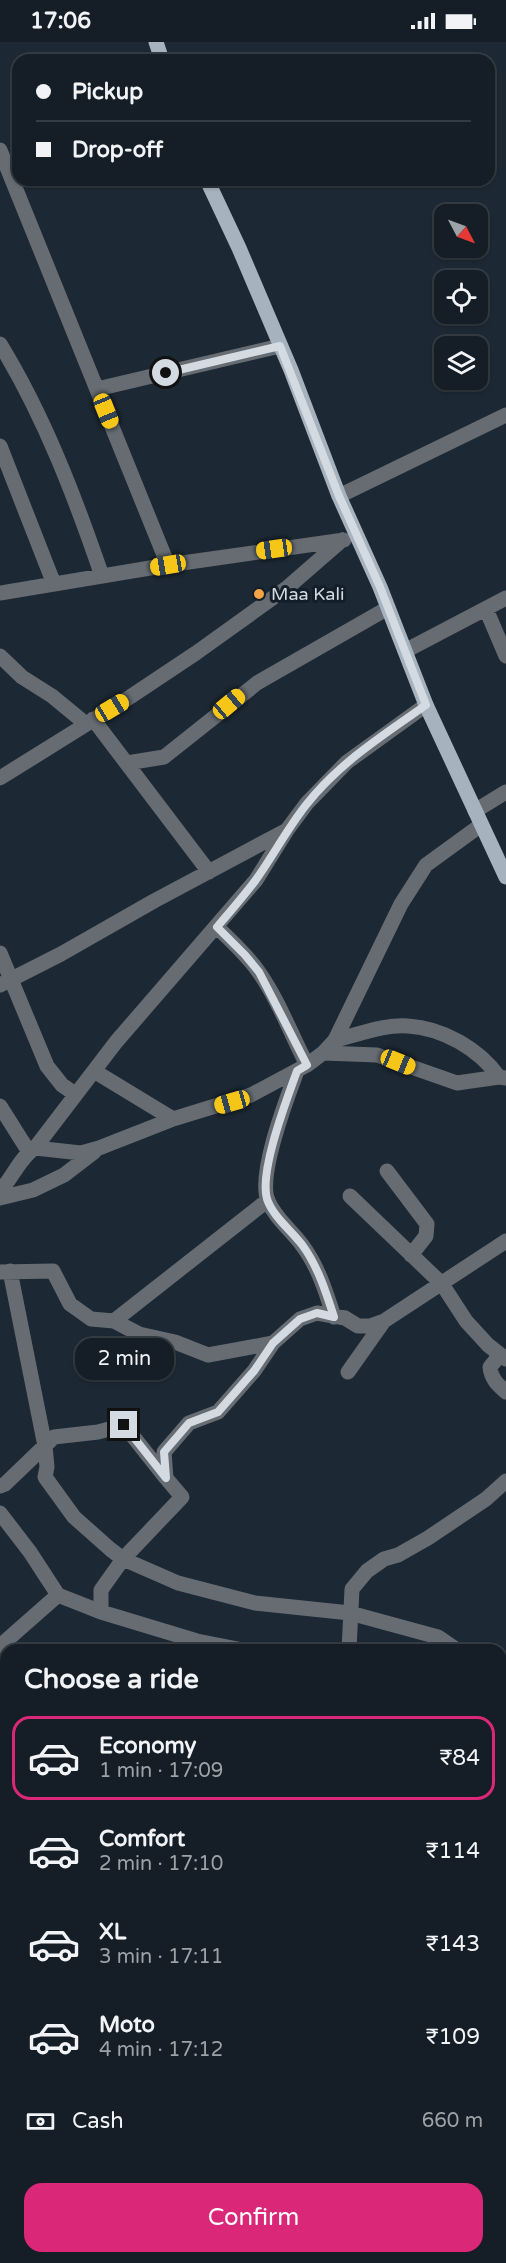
<!DOCTYPE html>
<html lang="en">
<head>
<meta charset="utf-8">
<style>
  :root { --surface:#151e26; --page:#1e272e; --text:#f1f3f6; --muted:#9da2a7; --line:#343c43; --accent:#db2777 }
  body { margin:0; font-family:"Varela Round",sans-serif; background:var(--page); color:var(--text); height:100vh; display:flex; flex-direction:column; font-size:22px; white-space:nowrap }
  * { box-sizing:border-box; margin:0 }
  p { font-size:20px; color:var(--muted) }
  .icon { flex:none; width:33px; height:33px; fill:none; stroke:currentColor; stroke-width:2; stroke-linecap:round; stroke-linejoin:round }
  .map { position:relative; flex:1; overflow:hidden }
  .details { position:absolute; left:0px; top:1602px; width:507px; height:620px; display:flex; flex-direction:column; background:var(--surface); border-radius:18px 18px 0 0; box-shadow:0 2px 4px #0004,0 0 0 2px var(--line) }
  .details>* { flex:none }
  .guide { position:absolute; left:12px; top:12px; width:483px; height:132px; border-radius:18px; box-shadow:0 2px 4px #0004,0 0 0 2px var(--line); display:grid; align-content:center; height:132px; padding:0 24px; background:var(--surface) }
  .needle { width:39px; rotate:131deg }
  .tools { position:absolute; left:434px; top:162px; display:grid; gap:12px }
  .tools a { display:grid; place-items:center; width:54px; height:54px; border-radius:12px; background:var(--surface); box-shadow:0 2px 4px #0004,0 0 0 2px var(--line); font-size:30px }
  .end { position:absolute; width:27px; height:27px; margin:-14px; border:8px solid #d3dae2; background:#111; box-shadow:0 0 0 3px #111 }
  .from { border-radius:50% }
  .bubble { position:absolute; height:42px; border-radius:18px; background:var(--surface); box-shadow:0 2px 4px #0004,0 0 0 2px var(--line); font-size:20px; font-weight:600; line-height:42px; text-align:center }
  .car { position:absolute; width:18px; height:36px; margin:-18px -9px; border-radius:8px; box-shadow:0 0 4px 2px #0007; background:linear-gradient(#f5c518 24%,#345 0 40%,#f5c518 0 76%,#345 0 86%,#f5c518 0) }
  .guide b { display:flex; align-items:center; gap:21px; height:57px; font-size:22px }
  .guide b+b { border-top:2px solid var(--line) }
  .guide i { width:15px; height:15px; background:var(--text) }
  ul { padding:0; list-style:none }
  li { display:flex; align-items:center; gap:18px; height:84px; margin:0 12px 9px; padding:0 12px; border:3px solid transparent; border-radius:18px }
  li div { flex:1 }
  li b { display:block; font-size:22px }
  li em { font-style:normal; font-weight:600 }
  li.active { border-color:var(--accent) }
  li>.icon { width:54px; height:54px; stroke-width:1.5 }
  h2 { padding:0 24px; font-size:27px; line-height:72px }
  .pay { display:flex; align-items:center; gap:15px; height:66px; padding:0 24px; font-size:22px }
  .pay p { margin-inline-start:auto }
  .action { display:flex; gap:12px; margin-top:auto; padding:12px 24px }
  .action a { flex:1; height:69px; border-radius:18px; background:var(--accent); color:#fff; font-size:24px; font-weight:600; line-height:69px; text-align:center }
  .status { display:flex; justify-content:space-between; align-items:center; height:42px; padding:0 30px; background:var(--surface); direction:ltr }
  .status svg { height:16px; fill:currentColor }
  .map>svg:first-child { display:block }
  .water { fill:#446381; stroke:#6f879e; stroke-width:1.5 }
  .lines { fill:none; stroke-linecap:round; stroke-linejoin:round }
  .stream { stroke:#6f879e; stroke-width:4.5 }
  .path { stroke:#78818b; stroke-width:3; stroke-dasharray:4.5 4.5; stroke-linecap:butt }
  .minor { stroke:#666c72; stroke-width:15 }
  .major { stroke:#a6b3bf; stroke-width:15 }
  .route { stroke:#d3dae2; stroke-width:8 }
  .poi-dot { fill:#f3a443; stroke:#131e29; stroke-width:2 }
  .labels { text-anchor:middle; dominant-baseline:central; stroke-width:6; stroke-linejoin:round; paint-order:stroke }
  .poi-label { font-size:18px; fill:#d3dae2; stroke:#131e29; text-anchor:start }
</style>
</head>
<body>
<div class="status"><b>17:06</b><svg viewBox="0 0 49 12"><path d="M0 12V9h3v3zM5 12V6h3v6zM10 12V3h3v9zM15 12V0h3v12zM26 1h20v11H26zM47 4h2v5h-2z"/></svg></div>
<div class="map">
<svg width="506" height="2221" viewBox="0 0 506 2221">
  <rect width="100%" height="100%" fill="#1c2833"/>
  <path class="water" d="M0,1941L6,1955V1969L0,1972Z
    M6,2025V2077L0,2060V2028Z"/>
  <g class="lines">
    <path class="stream" d="M501,1993L506,1989
      M501,2186L506,2189
      M76,2216L81,2221
      M33,2221L37,2216"/>
    <path class="path" d="M0,1780L6,1775"/>
    <path class="minor" d="M0,108L168,523
      M0,302C44,374 75,455 102,534
      M97,347L280,304
      M0,404L54,542
      M339,454L506,373
      M0,551L168,523L344,498
      M486,567L506,614
      M405,609L506,556
      M0,614L22,635L52,654L86,682
      M93,677L209,830
      M127,721L164,715L257,641L388,566
      M0,736L130,655L196,611L288,545L342,498
      M475,769L506,750
      M217,885C231,899 246,912 258,929C278,957 291,992 307,1023
      M0,911L47,1024L62,1043L75,1052
      M0,943L61,912L154,859L285,789
      M335,998C358,993 384,982 408,984C443,986 479,1007 499,1035
      M323,1011L377,1013L457,1041L499,1035L506,1036
      M94,1029L173,1077
      M297,1029C287,1056 257,1133 268,1159C275,1176 291,1188 302,1203C318,1224 326,1250 334,1275
      M0,1064L29,1110
      M35,1106L116,1000L256,838L287,788L307,761L347,720L426,663
      M387,1129L427,1182L426,1194L411,1213
      M0,1149C12,1137 20,1115 35,1106L81,1111L99,1106L173,1077L251,1053L307,1023L323,1011L335,998L401,862L426,823L481,783
      M350,1154L442,1242L466,1279L488,1303L506,1317
      M0,1156L33,1148L64,1133L94,1110
      M10,1229L45,1404L47,1425L45,1435L74,1475L110,1507L123,1517L178,1541L255,1561L350,1571L438,1595L457,1608
      M0,1230L53,1229L70,1262L91,1277L114,1279L139,1292L175,1300L208,1313L273,1301
      M114,1279L268,1158
      M500,1313L490,1325C491,1337 498,1343 506,1350
      M348,1330L384,1279
      M0,1444L5,1442L54,1395L98,1390L124,1383L166,1436
      M0,1471L30,1510L58,1553
      M101,1570V1548L123,1517L182,1455L166,1436L164,1410L189,1381L218,1370L254,1329L273,1301L300,1277L317,1271L345,1276L358,1284H370L384,1279L506,1199
      M0,1604L58,1553L101,1570L197,1599L243,1608
      M349,1608L352,1547L367,1529L384,1517L398,1513L428,1496L486,1457L506,1439
      M501,1640L506,1644
      M501,1737L506,1746
      M0,1847L6,1844
      M0,1873L6,1885
      M177,2216L180,2221
      M347,2216L352,2221"/>
    <path class="major" d="M156,0L162,18
      M207,138L239,206L291,328L339,454L380,545L426,663L506,835
      M501,2022L506,2018
      M225,2221L232,2216"/>
  </g>
  <g class="lines">
    <path class="route" d="M124,1383L166,1436L164,1410L189,1381L218,1370L254,1329L273,1301L300,1277L317,1271L334,1275C326,1250 318,1225 303,1204C292,1189 273,1175 267,1157C259,1129 287,1057 297,1029L307,1023L259,930L245,913L217,885C230,870 243,855 255,839C273,814 287,787 306,763C339,721 383,693 426,663L380,545L339,454L280,304L166,331"/>
  </g>
  <circle class="poi-dot" cx="259" cy="552" r="6"/>
  <g class="labels">
    <g class="poi-label">
      <text x="271" y="552">Maa Kali</text>
    </g>
  </g>
</svg>
<div class="tools">
<a><svg class="needle" viewBox="-14 -14 28 28"><path d="M0-13l5 13h-10z" fill="#e53935"/><path d="M0 13l5-13h-10z" fill="#9da2a7"/></svg></a>
<a><svg class="icon" aria-label="locate" viewBox="0 0 24 24"><circle cx="12" cy="12" r="6"/><path d="M12 2v4M12 18v4M2 12h4M18 12h4"/></svg></a>
<a><svg class="icon" aria-label="layers" viewBox="0 0 24 24"><path d="M12 4l9 5-9 5-9-5zM3 14l9 5 9-5"/></svg></a>
</div>
<i class="end from" style="left:166px;top:331px"></i>
<i class="end" style="left:124px;top:1383px"></i>
<div class="bubble" style="left:75px;top:1296px;width:99px">2 min</div>
<i class="car" style="left:106px;top:369px;rotate:158deg"></i>
<i class="car" style="left:274px;top:507px;rotate:262deg"></i>
<i class="car" style="left:168px;top:523px;rotate:260deg"></i>
<i class="car" style="left:229px;top:662px;rotate:50deg"></i>
<i class="car" style="left:112px;top:666px;rotate:59deg"></i>
<i class="car" style="left:398px;top:1020px;rotate:112deg"></i>
<i class="car" style="left:232px;top:1060px;rotate:254deg"></i>
<div class="guide">
<b><i class="from"></i>Pickup</b>
<b><i></i>Drop-off</b>
</div>
<section class="details">
<h2>Choose a ride</h2>
<ul>
<li class="active"><svg class="icon" aria-label="car" viewBox="0 0 24 24"><path d="M5 17H2v-5l4-1 3-4h7l3 4 3 1v5h-3M9 17h6M6 11h13"/><circle cx="7" cy="17" r="2"/><circle cx="17" cy="17" r="2"/></svg><div><b>Economy</b><p>1 min · 17:09</p></div><em>₹84</em></li>
<li><svg class="icon" aria-label="car" viewBox="0 0 24 24"><path d="M5 17H2v-5l4-1 3-4h7l3 4 3 1v5h-3M9 17h6M6 11h13"/><circle cx="7" cy="17" r="2"/><circle cx="17" cy="17" r="2"/></svg><div><b>Comfort</b><p>2 min · 17:10</p></div><em>₹114</em></li>
<li><svg class="icon" aria-label="car" viewBox="0 0 24 24"><path d="M5 17H2v-5l4-1 3-4h7l3 4 3 1v5h-3M9 17h6M6 11h13"/><circle cx="7" cy="17" r="2"/><circle cx="17" cy="17" r="2"/></svg><div><b>XL</b><p>3 min · 17:11</p></div><em>₹143</em></li>
<li><svg class="icon" aria-label="car" viewBox="0 0 24 24"><path d="M5 17H2v-5l4-1 3-4h7l3 4 3 1v5h-3M9 17h6M6 11h13"/><circle cx="7" cy="17" r="2"/><circle cx="17" cy="17" r="2"/></svg><div><b>Moto</b><p>4 min · 17:12</p></div><em>₹109</em></li>
</ul>
<div class="pay"><svg class="icon" aria-label="cash" viewBox="0 0 24 24"><path d="M3 7h18v10H3z"/><circle cx="12" cy="12" r="2"/></svg>Cash<p>660 m</p></div>
<div class="action"><a>Confirm</a></div>
</section>
</div>
</body>
</html>
